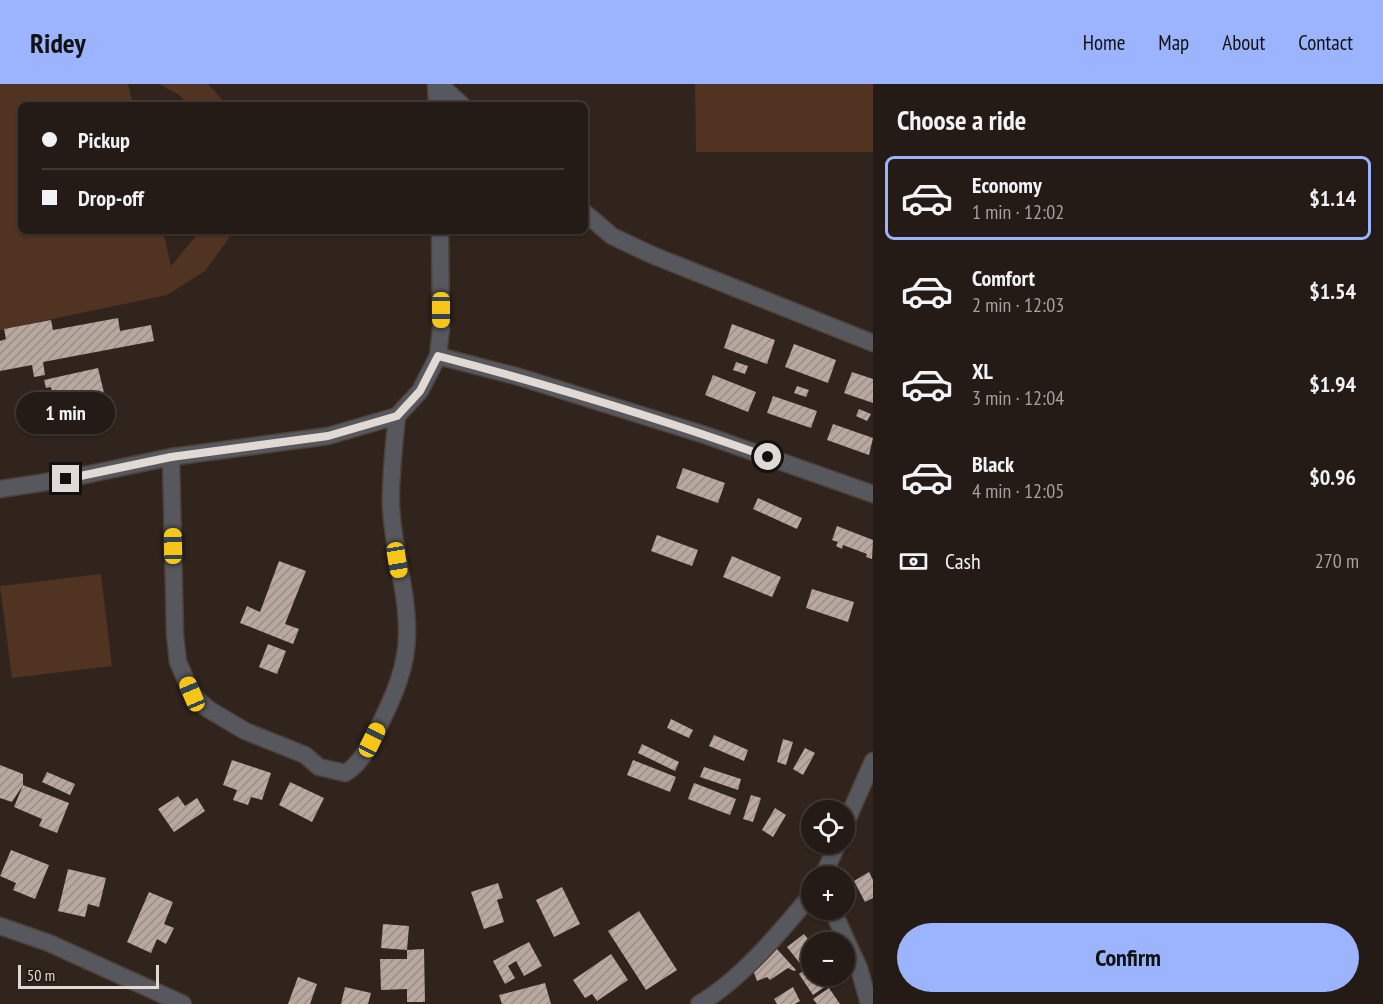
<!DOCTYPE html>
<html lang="en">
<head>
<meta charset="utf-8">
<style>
  :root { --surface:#241b16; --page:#2c241f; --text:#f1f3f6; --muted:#a3a1a1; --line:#413935; --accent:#9cb4fd }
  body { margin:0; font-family:"PT Sans Narrow",sans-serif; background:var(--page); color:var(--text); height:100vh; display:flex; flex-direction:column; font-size:22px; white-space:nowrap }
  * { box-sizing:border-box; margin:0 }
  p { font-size:20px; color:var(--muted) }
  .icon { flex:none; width:33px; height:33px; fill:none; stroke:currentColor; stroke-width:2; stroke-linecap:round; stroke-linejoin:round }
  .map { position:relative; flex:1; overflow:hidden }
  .side { display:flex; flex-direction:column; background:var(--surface); width:510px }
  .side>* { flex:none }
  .hud { position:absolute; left:18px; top:18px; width:570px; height:132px; border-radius:9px; box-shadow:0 2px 4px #0004,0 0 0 2px var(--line); display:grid; align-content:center; height:132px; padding:0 24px; background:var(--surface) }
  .buttons { position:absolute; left:801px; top:716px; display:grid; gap:12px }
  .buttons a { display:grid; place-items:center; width:54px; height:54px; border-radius:50%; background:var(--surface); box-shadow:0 2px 4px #0004,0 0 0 2px var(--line); font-size:30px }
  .scale { position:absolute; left:18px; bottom:15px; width:141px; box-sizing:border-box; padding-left:6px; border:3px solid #e1d9d4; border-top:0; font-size:16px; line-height:21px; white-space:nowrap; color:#e1d9d4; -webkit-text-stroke:4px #261b14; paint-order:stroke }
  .end { position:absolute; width:27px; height:27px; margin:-14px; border:8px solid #e1d9d4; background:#111; box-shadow:0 0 0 3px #111 }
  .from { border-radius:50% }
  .bubble { position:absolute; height:42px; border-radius:21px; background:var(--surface); box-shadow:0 2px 4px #0004,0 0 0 2px var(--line); font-size:20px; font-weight:600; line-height:42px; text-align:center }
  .car { position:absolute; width:18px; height:36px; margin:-18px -9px; border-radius:8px; box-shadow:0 0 4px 2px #0007; background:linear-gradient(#f5c518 24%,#345 0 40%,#f5c518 0 76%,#345 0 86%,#f5c518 0) }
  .hud b { display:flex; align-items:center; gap:21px; height:57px; font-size:22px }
  .hud b+b { border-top:2px solid var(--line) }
  .hud i { width:15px; height:15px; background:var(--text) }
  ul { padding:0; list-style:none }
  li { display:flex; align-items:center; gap:18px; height:84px; margin:0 12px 9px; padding:0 12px; border:3px solid transparent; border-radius:9px }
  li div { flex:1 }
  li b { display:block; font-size:22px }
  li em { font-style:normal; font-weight:600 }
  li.active { border-color:var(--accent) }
  li>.icon { width:54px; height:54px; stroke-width:1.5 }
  h2 { padding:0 24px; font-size:27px; line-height:72px }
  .pay { display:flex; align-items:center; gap:15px; height:66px; padding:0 24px; font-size:22px }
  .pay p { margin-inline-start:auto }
  .button { display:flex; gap:12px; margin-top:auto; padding:12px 24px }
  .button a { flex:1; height:69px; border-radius:36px; background:var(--accent); color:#111; font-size:24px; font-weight:600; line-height:69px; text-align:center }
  header { display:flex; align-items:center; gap:36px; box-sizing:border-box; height:84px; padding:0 30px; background:var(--accent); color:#111 }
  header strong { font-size:28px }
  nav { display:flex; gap:33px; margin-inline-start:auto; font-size:21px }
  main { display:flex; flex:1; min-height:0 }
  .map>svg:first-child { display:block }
  .pitch { fill:#503321 }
  .building { fill:url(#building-hatch) }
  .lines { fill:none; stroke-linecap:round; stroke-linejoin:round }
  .minor-casing { stroke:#4c413a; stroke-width:19 }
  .minor { stroke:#56585e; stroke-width:16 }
  .route { stroke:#e1d9d4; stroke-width:8 }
</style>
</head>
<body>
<header>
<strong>Ridey</strong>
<nav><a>Home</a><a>Map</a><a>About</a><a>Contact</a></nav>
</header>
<main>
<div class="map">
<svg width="873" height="920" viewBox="0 0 873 920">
  <defs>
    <pattern id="building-hatch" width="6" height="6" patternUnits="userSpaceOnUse" patternTransform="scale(1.5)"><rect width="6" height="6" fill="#b8a89f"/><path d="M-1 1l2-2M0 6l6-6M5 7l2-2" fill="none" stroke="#9b8e87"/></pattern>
  </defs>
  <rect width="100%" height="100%" fill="#30241d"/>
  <path class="pitch" d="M0,0H128L133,21H21V147H163L171,182L200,147H234L205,187L167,211L0,246Z
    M159,0H208L227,21H189L179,11Z
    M695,0H873V68H696Z
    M101,490L112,582L12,594L0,502Z"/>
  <path class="building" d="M118,234L120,247L151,241L154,257L43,278L45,291L34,293L32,281L0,287V257L6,255L4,245L51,236L53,246Z
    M732,240L775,256L767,280L724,264Z
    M794,260L836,276L828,299L785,283Z
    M736,278L748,282L745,290L733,286Z
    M98,284L105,313L56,325L51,303L46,304L44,296Z
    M852,288L873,295V319L844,309Z
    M713,291L756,308L748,328L705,311Z
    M797,302L809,306L806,313L794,309Z
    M773,312L817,327L811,344L767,329Z
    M859,325L871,330L867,337L856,332Z
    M833,340L873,354L869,371L827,356Z
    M683,384L725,399L718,419L676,404Z
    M758,414L802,434L797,445L753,425Z
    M837,442L873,456L872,475L866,473L867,470L843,461L842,465L836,462L838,458L832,456Z
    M657,451L698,466L692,482L651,467Z
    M732,472L781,493L772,513L723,493Z
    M279,477L306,487L285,540L299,545L293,560L240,539L247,522L260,528Z
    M812,505L854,518L848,538L806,524Z
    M268,560L286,567L277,590L259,583Z
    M671,635L693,646L689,654L667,644Z
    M714,651L748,666L744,677L709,662Z
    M783,655L793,658L786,681L777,678Z
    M642,660L679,678L675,687L638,669Z
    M805,664L815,669L803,691L793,685Z
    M232,676L271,689L262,716L251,713L248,721L233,716L237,706L223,701Z
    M633,676L676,693L670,708L627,691Z
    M0,681L23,690V701L69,719L57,749L39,742L42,735L14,723L23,701L12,718L0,714Z
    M704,683L741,695L738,706L700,693Z
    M47,688L75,700L70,711L42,698Z
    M290,698L324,714L312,738L279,721Z
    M694,699L736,715L730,731L688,715Z
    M751,711L761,714L753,738L743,735Z
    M178,712L185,722L197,714L205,727L174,748L158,725Z
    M775,724L786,731L773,753L762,746Z
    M11,766L49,781L35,815L13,806L16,799L0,792Z
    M68,785L106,794L99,823L88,820L85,833L58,827Z
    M869,788L873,796V814L865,818L854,797Z
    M498,799L503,814L497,816L504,838L484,845L471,808Z
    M562,803L580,840L554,853L536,816Z
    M149,808L173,818L164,840L174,844L166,860L157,855L151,869L127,858Z
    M639,827L677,886L646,906L608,847Z
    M383,840L409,842L407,866L381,864Z
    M804,850L812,860V874L802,882L787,863Z
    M529,858L542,882L524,892L516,877L508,882L515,894L505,900L493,877Z
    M776,864L796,886L794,887L788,884L770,896L767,893L757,897L753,886Z
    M424,865L425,918H407V905L381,906L380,875H407V866Z
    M611,870L628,896L597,917L592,910L585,914L573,896Z
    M812,881V891H824L830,899L813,911L799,890Z
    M298,893L317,900L310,920H288Z
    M545,899L551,920H502L499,911Z
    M345,903L371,909L368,920H341Z
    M793,903L800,917L795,920H777L774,915Z
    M829,904L840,920H817L813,915Z"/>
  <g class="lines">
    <g class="minor-casing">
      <path id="minor" d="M436,0L437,21
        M439,0L462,21
        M585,129L612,152L652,171L873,259
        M438,272L516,292L705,351L873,410
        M171,373L175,551L178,578L192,610L208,625L245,647L305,671L319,683L345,689C359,682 372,658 379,642C393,614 407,583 407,551C408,508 393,466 391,423C390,393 394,362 397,332
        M0,405L66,395L171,373L328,352L397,332L420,307L438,272L441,245L440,147
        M844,743L873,677
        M823,792L838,759
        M832,825L859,884L869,920
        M0,842L49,859L183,920
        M699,920C741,896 781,847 812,810"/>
    </g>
    <use href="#minor" class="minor"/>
  </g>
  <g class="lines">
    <path class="route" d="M66,395L171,373L328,352L397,332L420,307L438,272C549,301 659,334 768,373"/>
  </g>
</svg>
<div class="buttons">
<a><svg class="icon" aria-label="locate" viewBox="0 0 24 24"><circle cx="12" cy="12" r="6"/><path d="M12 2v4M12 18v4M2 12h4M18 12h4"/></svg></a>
<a>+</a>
<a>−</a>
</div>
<div class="scale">50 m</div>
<i class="end from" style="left:768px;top:373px"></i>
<i class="end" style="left:66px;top:395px"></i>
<div class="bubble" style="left:16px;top:308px;width:99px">1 min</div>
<i class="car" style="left:441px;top:226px;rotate:180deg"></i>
<i class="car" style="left:173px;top:462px;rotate:359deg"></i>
<i class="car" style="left:397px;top:476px;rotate:171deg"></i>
<i class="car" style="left:192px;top:610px;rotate:337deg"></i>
<i class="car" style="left:372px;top:656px;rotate:26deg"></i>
<div class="hud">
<b><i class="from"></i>Pickup</b>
<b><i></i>Drop-off</b>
</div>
</div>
<section class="side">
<h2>Choose a ride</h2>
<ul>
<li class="active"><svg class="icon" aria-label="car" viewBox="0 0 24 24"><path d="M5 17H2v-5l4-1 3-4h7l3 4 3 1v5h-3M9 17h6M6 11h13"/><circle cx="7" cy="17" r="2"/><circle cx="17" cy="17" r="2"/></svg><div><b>Economy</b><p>1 min · 12:02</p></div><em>$1.14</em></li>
<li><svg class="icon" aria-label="car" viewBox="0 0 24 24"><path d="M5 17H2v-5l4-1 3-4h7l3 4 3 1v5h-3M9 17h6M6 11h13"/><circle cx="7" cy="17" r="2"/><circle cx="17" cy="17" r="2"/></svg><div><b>Comfort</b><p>2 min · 12:03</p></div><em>$1.54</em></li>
<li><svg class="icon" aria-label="car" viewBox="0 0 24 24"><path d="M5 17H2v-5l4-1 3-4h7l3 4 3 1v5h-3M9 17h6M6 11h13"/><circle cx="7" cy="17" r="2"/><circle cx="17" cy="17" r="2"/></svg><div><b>XL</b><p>3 min · 12:04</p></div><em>$1.94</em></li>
<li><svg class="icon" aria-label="car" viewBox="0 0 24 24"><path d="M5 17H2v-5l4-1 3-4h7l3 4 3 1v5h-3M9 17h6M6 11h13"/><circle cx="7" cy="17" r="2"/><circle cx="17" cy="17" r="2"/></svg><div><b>Black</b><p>4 min · 12:05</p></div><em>$0.96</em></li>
</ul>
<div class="pay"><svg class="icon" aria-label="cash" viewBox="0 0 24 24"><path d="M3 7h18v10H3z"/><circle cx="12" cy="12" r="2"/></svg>Cash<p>270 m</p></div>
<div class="button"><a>Confirm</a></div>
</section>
</main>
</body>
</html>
